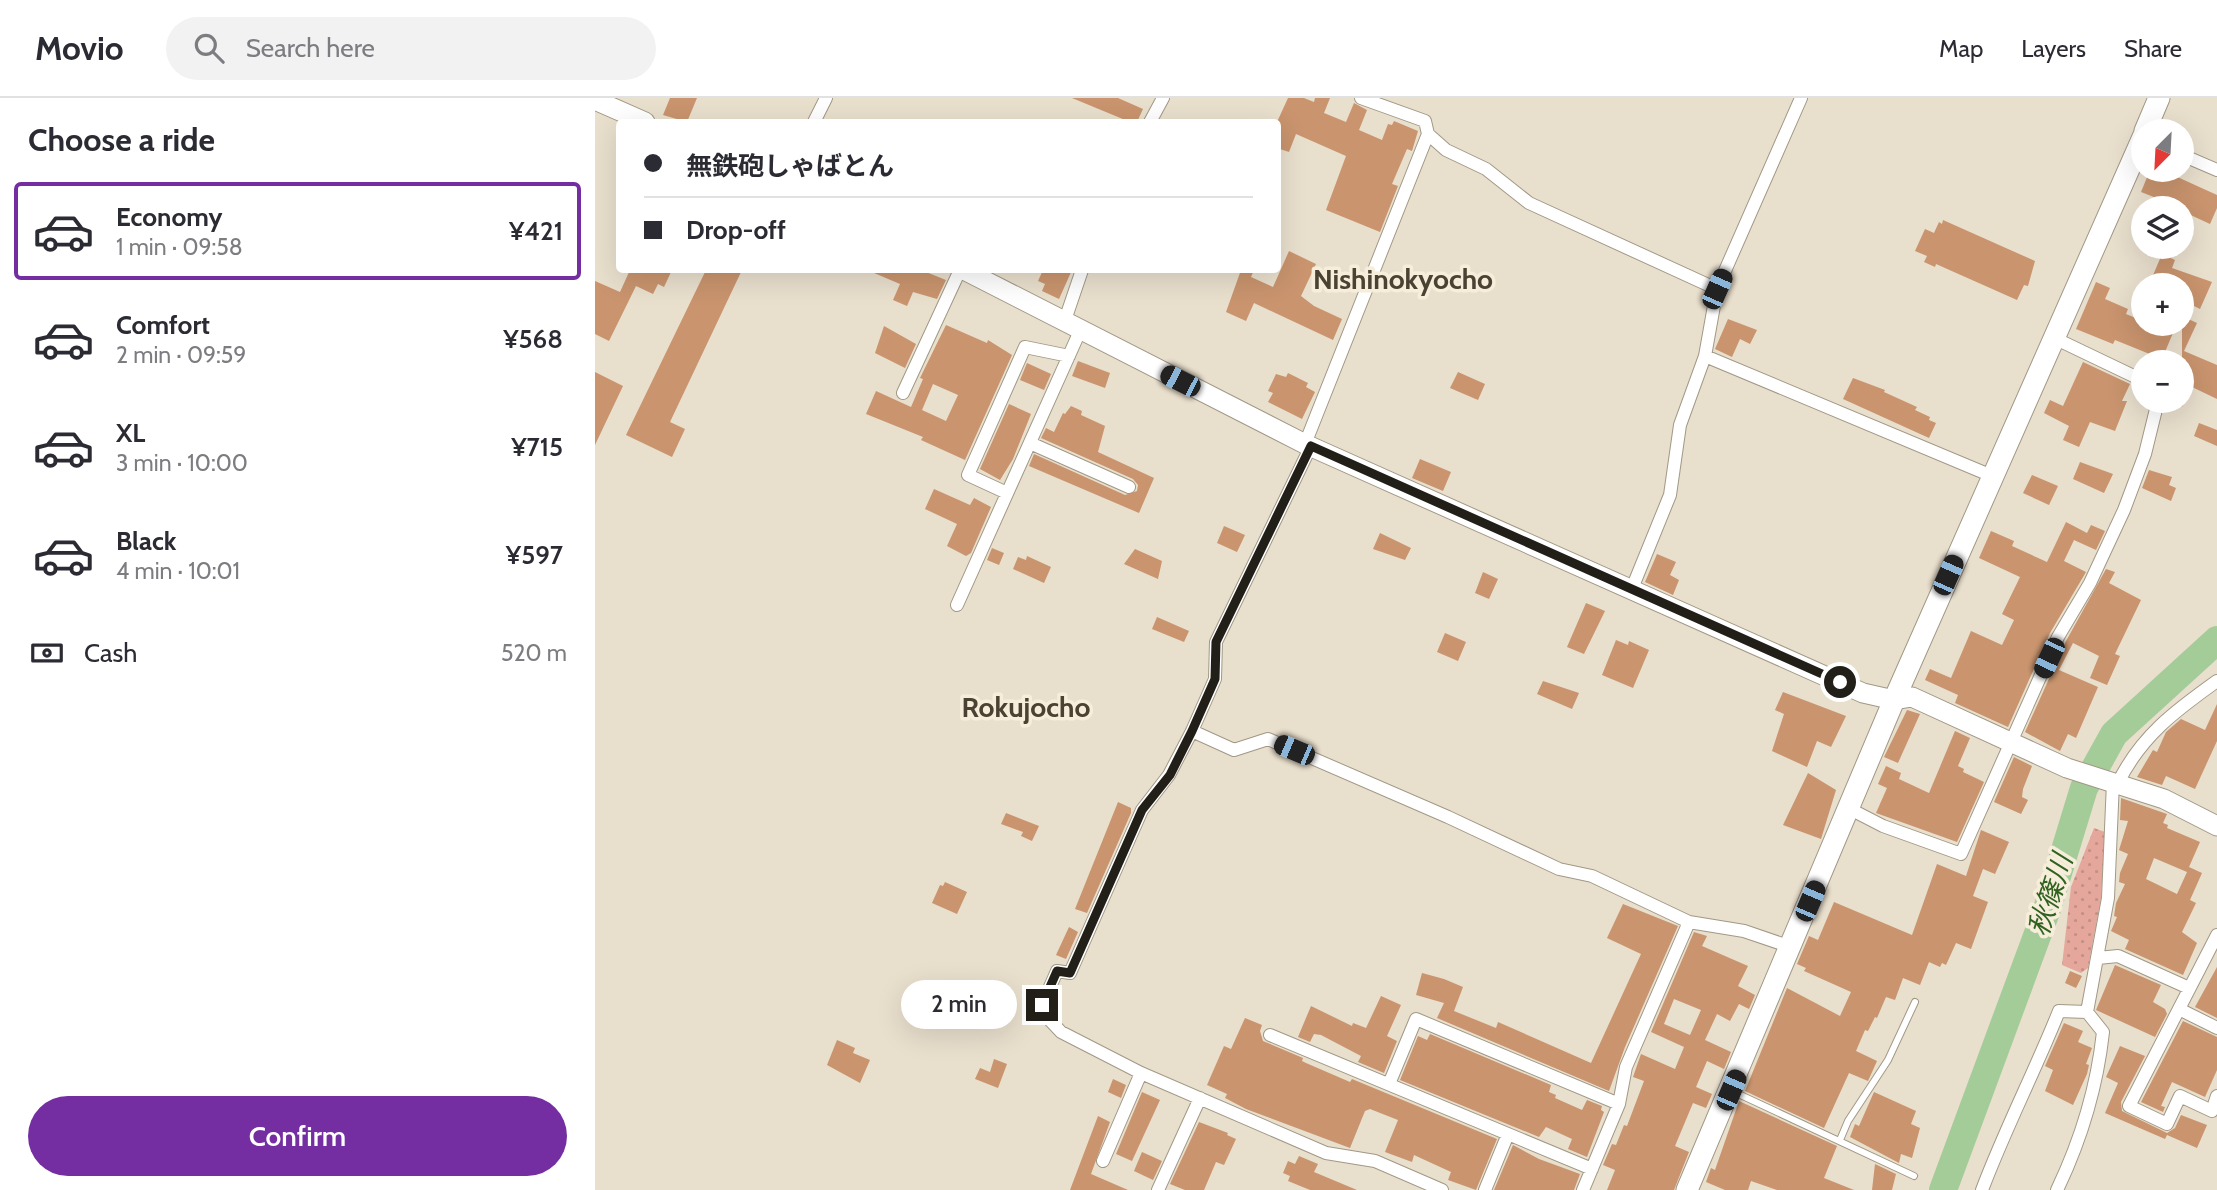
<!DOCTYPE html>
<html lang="en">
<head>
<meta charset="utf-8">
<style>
  :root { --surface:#fff; --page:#f2f2f3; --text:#2b2b33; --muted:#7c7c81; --line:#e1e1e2; --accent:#742ea1 }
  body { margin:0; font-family:Cabin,"Noto Sans JP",sans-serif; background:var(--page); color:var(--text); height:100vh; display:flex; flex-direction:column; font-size:26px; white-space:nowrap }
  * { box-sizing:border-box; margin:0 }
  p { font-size:23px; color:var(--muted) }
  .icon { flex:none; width:38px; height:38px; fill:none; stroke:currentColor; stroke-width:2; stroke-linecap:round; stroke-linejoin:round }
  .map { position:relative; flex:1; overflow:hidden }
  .drawer { display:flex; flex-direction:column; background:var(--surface); width:595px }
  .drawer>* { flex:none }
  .top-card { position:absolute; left:21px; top:21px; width:665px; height:154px; border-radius:7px; box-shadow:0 7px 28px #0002; display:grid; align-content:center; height:154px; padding:0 28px; background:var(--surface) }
  .needle { width:46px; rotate:204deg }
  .tools { position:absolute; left:1536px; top:21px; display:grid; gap:14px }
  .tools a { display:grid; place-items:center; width:63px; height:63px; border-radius:50%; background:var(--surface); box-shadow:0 7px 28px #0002; font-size:35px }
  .end { position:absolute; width:32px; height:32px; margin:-16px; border:9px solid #221f18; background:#fff; box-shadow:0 0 0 4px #fff }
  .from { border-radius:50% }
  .bubble { position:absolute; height:49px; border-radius:24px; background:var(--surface); box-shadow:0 7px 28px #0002; font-size:23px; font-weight:600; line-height:49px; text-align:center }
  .car { position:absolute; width:21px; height:42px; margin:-21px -10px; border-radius:9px; box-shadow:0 0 5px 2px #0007; background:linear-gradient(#222 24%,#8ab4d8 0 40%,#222 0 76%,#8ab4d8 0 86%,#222 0) }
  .top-card b { display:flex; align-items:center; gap:24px; height:66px; font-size:26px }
  .top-card b+b { border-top:2px solid var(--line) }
  .top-card i { width:18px; height:18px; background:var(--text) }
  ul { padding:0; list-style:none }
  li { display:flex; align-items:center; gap:21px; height:98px; margin:0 14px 10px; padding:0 14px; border:4px solid transparent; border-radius:7px }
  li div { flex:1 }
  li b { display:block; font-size:26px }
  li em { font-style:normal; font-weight:600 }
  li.active { border-color:var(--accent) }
  li>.icon { width:63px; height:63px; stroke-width:1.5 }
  h2 { padding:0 28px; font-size:32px; line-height:84px }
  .pay { display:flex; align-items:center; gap:18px; height:77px; padding:0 28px; font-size:26px }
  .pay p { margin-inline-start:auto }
  .primary-button { display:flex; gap:14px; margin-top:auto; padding:14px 28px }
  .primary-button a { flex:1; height:80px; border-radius:42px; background:var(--accent); color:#fff; font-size:28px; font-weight:600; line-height:80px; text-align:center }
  header { display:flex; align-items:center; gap:42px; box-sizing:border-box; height:98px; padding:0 35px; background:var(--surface); border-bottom:2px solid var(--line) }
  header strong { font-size:33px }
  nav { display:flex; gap:38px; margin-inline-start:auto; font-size:24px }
  .search { width:490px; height:63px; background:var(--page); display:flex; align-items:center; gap:18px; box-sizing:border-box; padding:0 24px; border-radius:38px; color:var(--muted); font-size:26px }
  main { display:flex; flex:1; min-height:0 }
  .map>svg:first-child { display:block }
  .green { fill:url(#green-dots) }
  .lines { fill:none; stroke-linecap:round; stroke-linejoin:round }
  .river { stroke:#a4cc99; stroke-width:28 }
  .building { fill:#c9946e; fill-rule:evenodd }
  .service-casing { stroke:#a19886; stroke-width:8 }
  .minor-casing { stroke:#a19886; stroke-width:14 }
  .secondary-casing { stroke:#a19886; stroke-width:21 }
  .primary-casing { stroke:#a19886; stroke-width:23 }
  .service { stroke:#fff; stroke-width:6 }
  .minor { stroke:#fff; stroke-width:12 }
  .secondary { stroke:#fff; stroke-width:19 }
  .primary { stroke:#fff; stroke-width:21 }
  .route { stroke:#221f18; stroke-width:9 }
  .labels { text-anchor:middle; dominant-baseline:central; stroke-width:7; stroke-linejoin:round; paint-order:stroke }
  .neighbourhood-label { font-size:28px; font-weight:bold; fill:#4a4233; stroke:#f6edda }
  .water-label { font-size:28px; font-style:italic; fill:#306220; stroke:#f6edda }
</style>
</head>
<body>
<header>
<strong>Movio</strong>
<div class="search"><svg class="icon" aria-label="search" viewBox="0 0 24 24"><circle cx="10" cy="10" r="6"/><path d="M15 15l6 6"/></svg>Search here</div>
<nav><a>Map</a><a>Layers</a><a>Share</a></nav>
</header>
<main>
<section class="drawer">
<h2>Choose a ride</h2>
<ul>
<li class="active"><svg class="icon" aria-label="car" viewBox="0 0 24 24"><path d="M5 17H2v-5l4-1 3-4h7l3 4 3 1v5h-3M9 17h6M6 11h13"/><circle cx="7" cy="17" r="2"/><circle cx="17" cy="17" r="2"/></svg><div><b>Economy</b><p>1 min · 09:58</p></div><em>¥421</em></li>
<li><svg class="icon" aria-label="car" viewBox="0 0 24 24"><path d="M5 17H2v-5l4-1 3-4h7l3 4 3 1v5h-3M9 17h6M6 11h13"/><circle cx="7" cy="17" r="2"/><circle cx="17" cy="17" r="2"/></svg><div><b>Comfort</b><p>2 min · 09:59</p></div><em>¥568</em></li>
<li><svg class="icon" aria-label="car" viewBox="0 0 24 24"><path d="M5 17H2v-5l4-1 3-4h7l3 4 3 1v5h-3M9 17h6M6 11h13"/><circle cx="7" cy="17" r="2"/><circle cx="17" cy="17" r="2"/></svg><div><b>XL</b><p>3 min · 10:00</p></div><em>¥715</em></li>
<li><svg class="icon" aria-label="car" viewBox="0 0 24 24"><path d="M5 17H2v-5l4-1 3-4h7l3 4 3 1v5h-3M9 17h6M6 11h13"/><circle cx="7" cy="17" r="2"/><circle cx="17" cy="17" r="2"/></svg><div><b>Black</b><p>4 min · 10:01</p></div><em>¥597</em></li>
</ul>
<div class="pay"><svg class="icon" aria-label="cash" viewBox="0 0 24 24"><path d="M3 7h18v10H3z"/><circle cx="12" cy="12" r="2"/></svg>Cash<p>520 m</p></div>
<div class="primary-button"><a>Confirm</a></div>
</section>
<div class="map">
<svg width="1622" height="1092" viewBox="0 0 1622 1092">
  <defs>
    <pattern id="green-dots" width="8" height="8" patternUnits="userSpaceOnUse" patternTransform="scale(1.75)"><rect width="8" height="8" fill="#e5a79c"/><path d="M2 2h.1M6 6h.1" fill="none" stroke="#c48f86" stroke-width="1.8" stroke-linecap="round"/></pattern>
  </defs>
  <rect width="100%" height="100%" fill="#e9dfcd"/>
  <path class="green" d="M1499,730L1510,734L1506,800L1493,870L1486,875L1467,867L1476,789Z"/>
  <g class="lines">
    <path class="river" d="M1348,1092L1452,811L1489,690L1519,636L1622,542"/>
  </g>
  <path class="building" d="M75,0H102L92,24L68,17Z
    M477,0H523L548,11L542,24H535Z
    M693,0H709L719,4L720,0H735L729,15L751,24L759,5L772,12L764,32L787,42L793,26L797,27L799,23L823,33L817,53L812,51L797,86L803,88L785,134L731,112L751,58L701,36L694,54L682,50V24Z
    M1555,72H1567L1622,97V110L1615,126L1587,113V110L1546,94Z
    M1348,122L1440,163L1433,188L1429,187L1422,202L1341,166L1340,169L1329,164L1332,158L1320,153L1330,131L1339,135L1344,124L1347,126Z
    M694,153L721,166L706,198L719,208L747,221L738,242L659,205L651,223L631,214L646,172H659L656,179L678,189Z
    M1567,156L1580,162L1577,170L1617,184L1605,211L1587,202V187H1568L1556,182Z
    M35,172H77L69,189L63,186L58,196L41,188L14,243L0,236V183L25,194Z
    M111,172H147L75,324L90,331L77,359L31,337Z
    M272,172H326L351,182L342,201L318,194L312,208L298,202L305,186Z
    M448,172H477L464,201L447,193L450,186L443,183Z
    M1501,184L1515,190L1510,201L1533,211L1531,216L1578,235L1567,261L1520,242L1518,246L1481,231Z
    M1591,220L1602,225L1589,253L1622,267V301L1597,289L1587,309V228Z
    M1133,221L1162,232L1155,246L1145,241L1137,259L1120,251Z
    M351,227L392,245L393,242L417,257L370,362L326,342L328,339L271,316L281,293L316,309L328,281L325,280ZM338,286L363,297L351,323L327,312Z
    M289,228L321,246L310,270L280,255Z
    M483,263L515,275L510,290L477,278Z
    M1488,264L1535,286L1527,303H1532L1520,333L1495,324L1484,349L1468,342L1474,328L1449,315L1455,302L1468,308Z
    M432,265L456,276L449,292L425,282Z
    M0,274L28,288L0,347Z
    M863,274L890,286L883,302L855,290Z
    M693,275L713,285L711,289L720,294L707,321L673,304L678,295L673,293L681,276L691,279Z
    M1258,280L1290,292L1289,294L1322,309L1320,312L1335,319L1334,322L1341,325L1334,340L1248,301Z
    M414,306L436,316L418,361L405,382L385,371Z
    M476,308L487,313L486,317L510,328L503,354L559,380L544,415L434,368L439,356L530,397L542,393L543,387L538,381L446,340L451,330L459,334L468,315L470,316Z
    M1604,325L1622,332V348L1599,338Z
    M825,361L856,374L848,393L817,380Z
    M1485,364L1518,376L1509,395L1478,381Z
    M1554,372L1577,379L1574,387L1581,390L1576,403L1547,390Z
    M1437,377L1463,388L1454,407L1428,395Z
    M339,391L375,407L379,400L396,409L376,455L371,458L352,448L362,426L330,411Z
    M1471,424L1492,435L1496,427L1510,433L1501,452L1479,442L1469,463L1491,474L1455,535L1413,629L1360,605L1363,597L1330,582L1335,571L1356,580L1376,533L1407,547L1419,522L1407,516L1425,479L1384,460L1396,433L1419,443L1417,448L1452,464Z
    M629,428L650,437L642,454L622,445Z
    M785,435L816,450L810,462L778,451Z
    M397,450L409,455L404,467L392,462Z
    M540,451L567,463L563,481L529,466Z
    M1062,456L1081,464L1075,477L1084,482L1078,497L1050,484Z
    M432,458L456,469L449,485L418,471L423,459L431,462Z
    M1511,471L1520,474L1514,485L1546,502L1520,556L1525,558L1512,587L1495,580L1504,558L1478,545L1464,572L1503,589L1481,640L1473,636L1465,653L1430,634L1471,543Z
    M888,474L903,481L894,501L880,495Z
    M991,505L1010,513L989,556L972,549Z
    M562,519L594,533L589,544L557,531Z
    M850,535L871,544L863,563L842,554Z
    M1021,542L1033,547L1034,543L1054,552L1038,590L1007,577Z
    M948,583L984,595L977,611L942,596Z
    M1188,594L1251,618L1236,649L1222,643L1212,669L1177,653L1189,616L1180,612Z
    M1622,606V643L1600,691L1571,678L1567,687L1542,679L1558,652L1562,654L1571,634L1586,621L1610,632Z
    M1312,612L1325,616L1303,665L1289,659Z
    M1360,633L1375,640L1363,668L1369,671L1368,674L1389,684L1362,744L1281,715L1292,690L1283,686L1291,668L1306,675L1304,681L1334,695Z
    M1419,659L1437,668L1428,691L1427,699L1433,702L1426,716L1399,704Z
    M1213,675L1241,692L1226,741L1188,727Z
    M1526,700L1572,716L1568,725L1573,727L1572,730L1605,744L1594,769L1607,775L1595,802L1601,805L1587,834L1602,845L1588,877L1530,851L1534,842L1516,833L1522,819L1519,818L1521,805L1530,786L1524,784L1525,775L1533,756L1524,752L1533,723L1525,722ZM1559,760L1592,774L1582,796L1551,781Z
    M523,704L536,710V715L492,815L480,811Z
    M411,715L444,728L437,743L426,738L428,734L406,726Z
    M1386,732L1414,744L1400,776L1388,771L1378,798L1393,804L1376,851L1361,845L1351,867L1347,865L1345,869L1334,864L1325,887L1308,880L1300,902L1291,899L1282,920L1280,919L1273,933L1270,932L1261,953L1282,963L1273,983L1254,975L1229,1030L1150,993L1192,890L1245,918L1256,894L1209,873L1211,870L1202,866L1214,838L1223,842L1239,804L1317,837L1342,766L1371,778Z
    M350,784L372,794L362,816L337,805L345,787L348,788Z
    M1028,806L1083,828L1030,949L1014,993L842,920L849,905L821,897L827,875L849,881L868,889L859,913L901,930L903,924L996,965L1046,856L1012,840Z
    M474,829L483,834L471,861L461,857Z
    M1099,834L1112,838L1107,848L1153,868L1143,888L1160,897L1154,911L1144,906L1135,923L1122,916L1110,942L1136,954L1129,971L1112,963L1101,989L1117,996L1111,1010L1098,1005L1080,1048L1094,1054L1079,1092H1012L1020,1072L1008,1067L1017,1046L1021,1047L1029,1027L1032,1028L1049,983L1038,979L1046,956L1080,971L1089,949L1056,934ZM1079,901L1106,912L1095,937L1069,926Z
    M1520,867L1566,887L1558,904L1570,911L1572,916L1560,939L1501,912Z
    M1622,869V920L1600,909Z
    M1475,873L1487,878L1481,890L1470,885Z
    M786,898L806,907L792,938L802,943L789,975L763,964L766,958L726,937L719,936L715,944L703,939L716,908L757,928L758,925L771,930Z
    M650,920L667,927L665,933L668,943L708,960L707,963L711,965L755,984L757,981L902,1041L881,1092L853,1082L856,1074L819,1057L817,1064L790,1054L803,1022L775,1011L770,1013L755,1050L651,1011L630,1000L632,996L612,987L629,948L636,951Z
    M1588,923L1622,939V972L1610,999L1577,984L1566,1008L1570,1009L1568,1014L1546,1004Z
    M1469,925L1488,933L1483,944L1497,950L1491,966L1494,967L1492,976L1478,1007L1450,993L1458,972L1450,968Z
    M835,936L956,987L954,994L961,997L960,1000L987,1012L992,1002L1007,1008L1006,1012L1009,1014L992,1059L973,1051L977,1041L951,1029L944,1039L805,982L823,938L832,942Z
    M242,942L260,950L258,955L275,962L265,985L232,967Z
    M1525,948L1550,958L1526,1004L1527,1013L1572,1035L1580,1030L1586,1017L1612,1027L1602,1050L1572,1037L1570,1041L1510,1015L1523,985L1511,979Z
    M399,961L412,966L403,990L380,981L385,970L395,974Z
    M518,981L531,987L526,1000L513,994Z
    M547,994L565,1002L537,1063L521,1056Z
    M1279,994L1321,1013L1316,1026L1325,1030L1317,1060L1306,1056L1304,1065L1255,1039L1260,1026L1264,1028Z
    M1144,1003L1242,1048L1229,1080L1259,1092H1182L1156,1083L1153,1092H1130L1111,1084L1116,1070L1120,1072Z
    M503,1018L515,1024L496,1076L533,1092H475Z
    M604,1024L633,1035L632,1037L641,1041L629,1067L621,1064L609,1092H590L575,1086Z
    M918,1047L944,1061L985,1076L979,1092H899Z
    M547,1054L567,1063L558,1082L539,1073Z
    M704,1058L723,1066L719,1074L762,1092H715L693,1083L695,1078L688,1075L693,1063L700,1066Z
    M1280,1066L1301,1076L1297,1092H1277Z"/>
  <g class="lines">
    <g class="service-casing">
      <path id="service" d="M1137,993L1319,1078
        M1245,1042L1253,1023L1293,962L1320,904"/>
    </g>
    <g class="minor-casing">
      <path id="minor" d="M219,24L231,0
        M555,24L568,0
        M833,36L851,52L891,71L934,105L1122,191
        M1587,57L1622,72
        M469,225L487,172
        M1457,239L1549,283
        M1110,258L1397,378
        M308,295L365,172
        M435,345L534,389
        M710,346L833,36L830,23L766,0
        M716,348L621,544L620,581L597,633L574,677L547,712L475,875L462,873L447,907L449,916L466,934L546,975L731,1055L780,1063L847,1092
        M412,395L373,377L430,249L474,258
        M1036,493L1075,397L1085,327L1110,258L1122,191L1206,0
        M362,507L485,233
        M597,633L639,652L673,641L853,719L964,771L997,778L1094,824L1149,833L1196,849
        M1255,711L1288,728L1366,756L1463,539L1495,485L1529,412L1550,356L1563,303
        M1622,837L1534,1008L1572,1026L1585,998L1617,1013L1622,998
        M1503,860L1523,858L1594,890
        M1584,911L1622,930
        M675,937L997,1071
        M794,986L821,921L1024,1006
        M508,1063L546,975
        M563,1092L605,1000
        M890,1092L913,1036
        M988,1092L1024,1006L1031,969L1094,824
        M1387,1092C1410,1031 1440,973 1464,913L1492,914
        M1462,1092C1486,1042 1502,989 1508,934L1492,914L1513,800L1518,684L1523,685C1546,638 1580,613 1622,583"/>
    </g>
    <g class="secondary-casing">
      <path id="secondary" d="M0,2L50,24
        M369,172L710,346L1268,595L1299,602L1317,599L1472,670L1569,701L1622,728"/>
    </g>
    <g class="primary-casing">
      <path id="primary" d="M1550,33L1564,0
        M1092,1092L1299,602L1549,37"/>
    </g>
    <use href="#service" class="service"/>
    <use href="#minor" class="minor"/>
    <use href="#secondary" class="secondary"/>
    <use href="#primary" class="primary"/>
  </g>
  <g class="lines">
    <path class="route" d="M447,907L462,873L475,875L547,712L575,677L597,633L620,581L621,544L716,348L1245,584"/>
  </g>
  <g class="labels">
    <g class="neighbourhood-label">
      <text x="808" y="181">Nishinokyocho</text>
      <text x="431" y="609">Rokujocho</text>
    </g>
    <g class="water-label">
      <text transform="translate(1455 797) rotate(-72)">秋篠川</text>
    </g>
  </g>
</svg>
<div class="tools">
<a><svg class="needle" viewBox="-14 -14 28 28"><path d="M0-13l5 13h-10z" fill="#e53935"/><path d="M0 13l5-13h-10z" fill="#7c7c81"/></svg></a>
<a><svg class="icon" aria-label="layers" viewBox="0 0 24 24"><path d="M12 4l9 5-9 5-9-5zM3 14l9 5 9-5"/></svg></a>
<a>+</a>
<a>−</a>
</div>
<i class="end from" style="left:1245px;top:584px"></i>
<i class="end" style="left:447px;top:907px"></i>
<div class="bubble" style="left:306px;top:882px;width:116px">2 min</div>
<i class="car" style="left:1122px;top:191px;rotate:24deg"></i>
<i class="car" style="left:585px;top:283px;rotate:297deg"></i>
<i class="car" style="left:1353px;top:477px;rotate:24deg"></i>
<i class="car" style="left:1454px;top:560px;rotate:205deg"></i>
<i class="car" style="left:699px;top:652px;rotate:293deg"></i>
<i class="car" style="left:1215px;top:803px;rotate:23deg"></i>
<i class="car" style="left:1136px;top:992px;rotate:23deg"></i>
<div class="top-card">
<b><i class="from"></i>無鉄砲しゃばとん</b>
<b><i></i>Drop-off</b>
</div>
</div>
</main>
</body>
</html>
